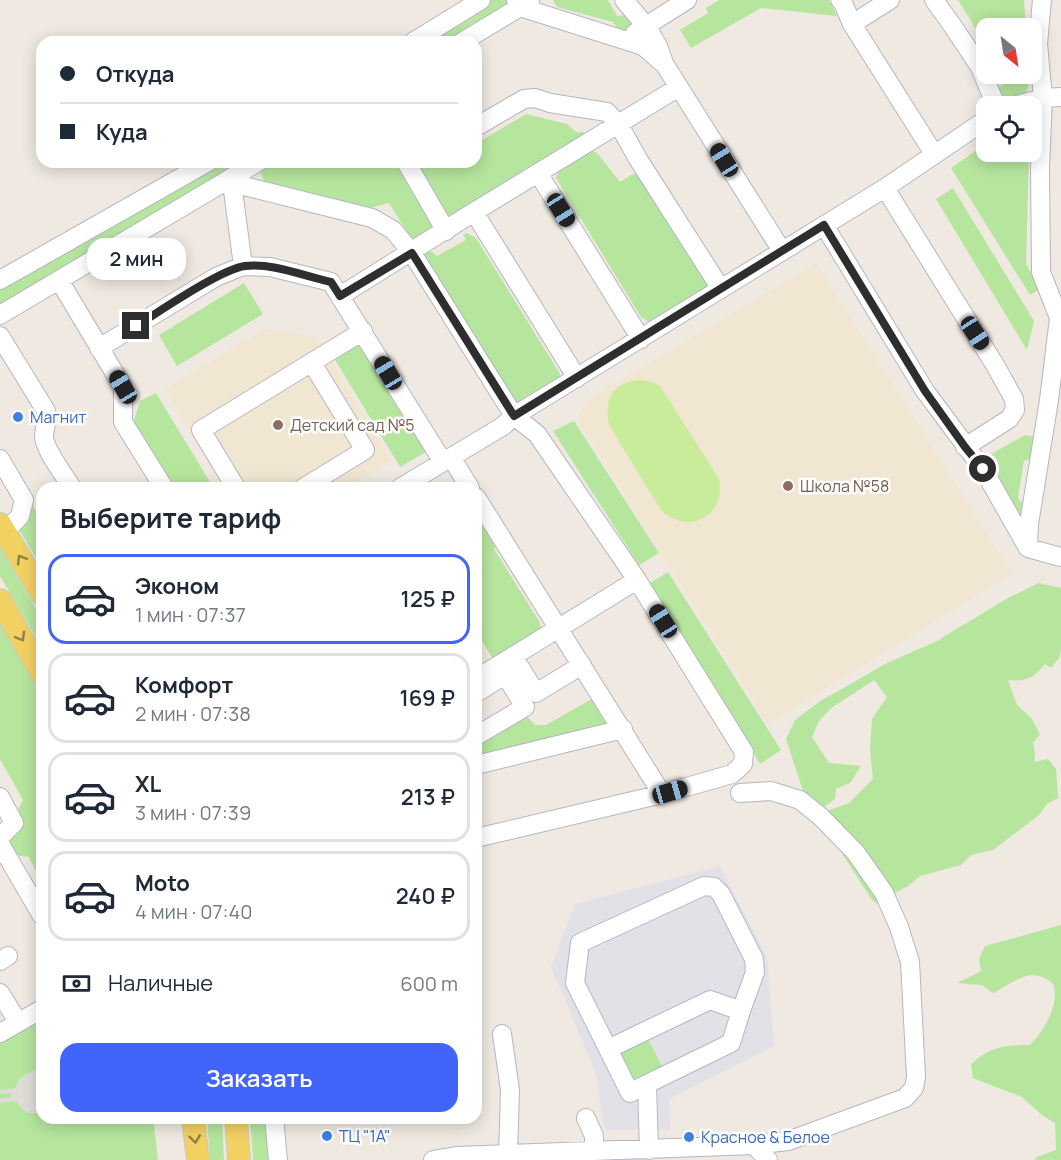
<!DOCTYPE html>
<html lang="ru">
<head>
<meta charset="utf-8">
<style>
  :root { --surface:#fff; --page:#f2f2f3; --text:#1f2937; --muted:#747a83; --line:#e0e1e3; --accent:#4264fb }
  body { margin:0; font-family:Manrope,sans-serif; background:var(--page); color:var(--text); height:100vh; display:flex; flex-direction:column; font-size:22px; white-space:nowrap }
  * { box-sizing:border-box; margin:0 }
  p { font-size:20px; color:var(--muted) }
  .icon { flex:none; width:33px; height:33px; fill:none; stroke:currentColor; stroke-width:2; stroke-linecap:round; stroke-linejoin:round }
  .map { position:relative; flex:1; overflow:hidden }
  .details { position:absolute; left:36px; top:482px; width:446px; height:642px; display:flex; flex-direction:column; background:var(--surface); border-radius:18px; box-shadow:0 3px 15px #0003 }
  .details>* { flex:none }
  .banner { position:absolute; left:36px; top:36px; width:446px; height:132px; border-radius:18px; box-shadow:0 3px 15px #0003; display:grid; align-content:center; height:132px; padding:0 24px; background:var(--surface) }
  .needle { width:39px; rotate:150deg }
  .tools { position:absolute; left:976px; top:18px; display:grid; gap:12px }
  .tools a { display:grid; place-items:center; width:66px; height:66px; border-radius:12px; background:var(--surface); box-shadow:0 3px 15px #0003; font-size:30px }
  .end { position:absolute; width:27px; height:27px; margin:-14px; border:8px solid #2e2e2e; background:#fff; box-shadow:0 0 0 3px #fff }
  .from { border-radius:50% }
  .bubble { position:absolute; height:42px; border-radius:18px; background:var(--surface); box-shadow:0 3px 15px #0003; font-size:20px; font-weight:600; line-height:42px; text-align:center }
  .car { position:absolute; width:18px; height:36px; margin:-18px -9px; border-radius:8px; box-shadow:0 0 4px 2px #0007; background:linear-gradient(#222 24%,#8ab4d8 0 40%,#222 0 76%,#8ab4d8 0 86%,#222 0) }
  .banner b { display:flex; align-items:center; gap:21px; height:57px; font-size:22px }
  .banner b+b { border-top:2px solid var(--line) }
  .banner i { width:15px; height:15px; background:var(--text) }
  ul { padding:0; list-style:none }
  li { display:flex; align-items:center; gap:18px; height:90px; margin:0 12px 9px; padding:0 12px; border:3px solid var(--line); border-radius:18px }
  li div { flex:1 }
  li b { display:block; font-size:22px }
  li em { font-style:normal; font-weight:600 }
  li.current { border-color:var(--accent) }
  li>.icon { width:54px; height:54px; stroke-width:1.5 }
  h2 { padding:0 24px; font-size:27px; line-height:72px }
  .pay { display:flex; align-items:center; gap:15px; height:66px; padding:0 24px; font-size:22px }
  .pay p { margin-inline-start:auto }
  .cta { display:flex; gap:12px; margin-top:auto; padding:12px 24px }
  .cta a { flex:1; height:69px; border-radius:18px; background:var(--accent); color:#fff; font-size:24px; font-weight:600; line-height:69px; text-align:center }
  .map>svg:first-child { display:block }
  .industrial { fill:#e3e1e8 }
  .education { fill:#f0e6d1 }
  .green { fill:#b6e59e }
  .pitch { fill:#c9ec9a }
  .plaza { fill:#dfdcd8 }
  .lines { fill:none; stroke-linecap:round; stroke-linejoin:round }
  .minor-casing { stroke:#b4b7c1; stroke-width:20 }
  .major-casing { stroke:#c9c9c9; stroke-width:24 }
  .minor { stroke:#fff; stroke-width:18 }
  .major { stroke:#f2d163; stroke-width:22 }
  .oneway { stroke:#908048 }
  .route { stroke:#2e2e2e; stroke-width:8 }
  .shop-dot { fill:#3f7fe0; stroke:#fff; stroke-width:2 }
  .education-dot { fill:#8d6e63; stroke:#fff; stroke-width:2 }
  .labels { text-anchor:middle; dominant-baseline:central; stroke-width:5; stroke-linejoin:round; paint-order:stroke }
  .shop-label { font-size:16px; fill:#366cbe; stroke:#fff; text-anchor:start }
  .education-label { font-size:16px; fill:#785e54; stroke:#fff; text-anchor:start }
</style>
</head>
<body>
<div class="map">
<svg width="1061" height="1160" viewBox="0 0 1061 1160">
  <rect width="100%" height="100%" fill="#efe9e1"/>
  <path class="industrial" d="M720,866L767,957L774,1046L669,1099L670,1130H605L595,1071L551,967L575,904Z"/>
  <path class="education" d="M816,263L1012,574L768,724L576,418L591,398Z
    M265,329L317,337L392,461L347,487H224L165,389Z"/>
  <path class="green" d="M490,0H509V6L453,42H419Z
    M553,0H608L617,16L626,15L631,21L629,28L622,31L617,28L613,22L557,7Z
    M719,0H829L837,16L761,8L691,48L680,30L708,13L706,8Z
    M958,0H1024L1026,28H987V47Z
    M1004,74H1029C1030,92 1023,102 1003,103L998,88L1006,83L1007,78Z
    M526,114L567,124L576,132H583L586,136L539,166L533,164L455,214L445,216L418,170L422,165L427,164L435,168L446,162H476V144Z
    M987,143V152H1029L1026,264L1040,289L1030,295L951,168Z
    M591,150L597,153L620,182L633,174L641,175L709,285L708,290L650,323L641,317L556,178L559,169Z
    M214,162H249L0,306V283Z
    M274,162H396L432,220V231L412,240L389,203L366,209L264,181L260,172Z
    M953,188L1034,321L1027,350L936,199Z
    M467,233L476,238L560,374V379L519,404L515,402L423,255L428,251L434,253L437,256L466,240L463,235Z
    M244,283L263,314L177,366L159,335Z
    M362,334L431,449L400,467L331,353Z
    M156,393L213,487H170L133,423L140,401Z
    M574,421L659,553L639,565L553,431Z
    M1025,435L1037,437L1033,458L1024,461L1018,498L1027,509L1022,520L984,458Z
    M476,504L499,542L494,549L539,621L542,630L493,659L476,631Z
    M33,506L42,521V568L18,528Z
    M0,547L42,619V648L0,576Z
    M668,572L781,750L760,764L650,583Z
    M1039,583L1061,588V650L1059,658L1051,668L1045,664C1033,678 1027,682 1008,680L1017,705L1032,719L1040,735L1033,742L1035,753L1034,762L1048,759L1056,769L1058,798L1047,804L1039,815L993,850L971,855L961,865L920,876L908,886L893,894L888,911L872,900L823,824L830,810L849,803L873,779L870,750L872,719L887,697L874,680L830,709L819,721L812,737L829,763L861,766L850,783L836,789L835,799L816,813L806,800L786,739L795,720L819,702L887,663L935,642L1008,598Z
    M0,618L42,692V882L28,856C15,859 8,848 9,837L23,827C18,815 16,811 23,800L0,759Z
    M599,695L618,727L476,761V742L524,713L535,725H546Z
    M1061,925V1160H1035L1037,1157L1056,1150L1055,1123L1043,1116L1022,1097L973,1078L971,1064C990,1047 1005,1045 1030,1045C1043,1032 1061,1004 1053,984C1049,979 1040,975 1032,975C1022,975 1002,988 993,993L982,985L957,983L981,971L979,959L985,946Z
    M42,1018V1118H153L158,1160H0V1041Z
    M646,1034L664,1071L634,1085L617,1048Z
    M207,1118H222L224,1160H210Z
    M250,1118H270L274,1160H253Z"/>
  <path class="pitch" d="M639,380L650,381L660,386L719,479C726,517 688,536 661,510L609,425C604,399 612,383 639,380Z"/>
  <path class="plaza" d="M35,1070L42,1071V1114L28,1113L22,1109L16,1101L0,1103V1099L11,1097V1093L0,1094V1090L15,1088L21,1077Z"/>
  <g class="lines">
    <g class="minor-casing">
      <path id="minor" d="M516,0L520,7L643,46L665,65L782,251
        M624,0L646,26L658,46L663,60
        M840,0L843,3L852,24L934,154
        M934,0L952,25L980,67L996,106
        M852,24L890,0
        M635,33L687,0
        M413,42L481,0
        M462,42L530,1
        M1014,106L1043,98L1061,97
        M476,127L524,99L535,98L550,103L607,112L619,125L638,159L721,289
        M406,162L446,231
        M538,173L641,339
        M230,178L232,183L372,218L393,230L412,253L514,416L537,434L637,580L744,752L743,764L732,774L662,794L476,838
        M232,183L243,266
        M885,188L995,365L1014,399L1015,410L1009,419L965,447
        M474,212L577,378
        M824,225L925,391L983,469L1028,548L1061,557
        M0,280L208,162
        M59,280L123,387V422L164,488
        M340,296L474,212L679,87
        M0,315L258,162
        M0,336L46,411C48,420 45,426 44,435C43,448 65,476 72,488
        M99,348L216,277L243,266L270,267L331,282L443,462
        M451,457L470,488
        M0,459L24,500L20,516L5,532
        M236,488L201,430L363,331
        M303,488L365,450L312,363
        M400,488L503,426L514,416L885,188L987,119
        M476,497L662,794
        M1028,548L1029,524L1049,400L1059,318L1041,272L1040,166L1043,98L1038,44L1042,0
        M513,656L536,693L582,665
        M476,679L637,580
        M476,693L505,675L525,707L476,736
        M476,765L623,729
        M740,793L771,791L800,800L821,817L856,853L884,893L899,927L910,962L916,1077L914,1088L905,1098L788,1141L754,1145
        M0,797L14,823L0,837
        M0,844L42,916
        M0,961L8,956
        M0,993L18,1022
        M0,1033L42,1009
        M502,1034L510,1090L508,1155
        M608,1049L710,1000L741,1011L731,1043L647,1084L649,1150
        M647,1084L630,1093L575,983L580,943L704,886L714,887L721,894L754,959L755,972L741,1011
        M274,1118L278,1160
        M586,1118L594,1136V1152
        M433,1160L456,1156L754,1145L768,1160"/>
    </g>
    <g class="major-casing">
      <path id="major" d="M0,524L42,594
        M0,600L42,674
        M193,1118L198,1160
        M236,1118L239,1160"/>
    </g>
    <use href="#minor" class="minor"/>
    <use href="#major" class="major"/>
  </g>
  <defs><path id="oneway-chevron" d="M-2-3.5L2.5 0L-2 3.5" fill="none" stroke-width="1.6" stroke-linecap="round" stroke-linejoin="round" transform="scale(1.5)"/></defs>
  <g class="oneway">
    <use href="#oneway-chevron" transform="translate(21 559) rotate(-121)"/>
    <use href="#oneway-chevron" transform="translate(21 637) rotate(60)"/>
    <use href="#oneway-chevron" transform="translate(195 1139) rotate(83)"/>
  </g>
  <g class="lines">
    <path class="route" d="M136,326C159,312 221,269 245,266C274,263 303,276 331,282L340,296L412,253L514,416L824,225L925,391L965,447L983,469"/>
  </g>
  <g class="shop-dot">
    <circle cx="18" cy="417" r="6"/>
    <circle cx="327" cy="1136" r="6"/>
    <circle cx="689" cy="1137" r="6"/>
  </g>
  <g class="education-dot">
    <circle cx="278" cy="425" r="6"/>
    <circle cx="788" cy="486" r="6"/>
  </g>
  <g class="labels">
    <g class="shop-label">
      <text x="30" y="417">Магнит</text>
      <text x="339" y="1136">ТЦ "1А"</text>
      <text x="701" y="1137">Красное &amp; Белое</text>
    </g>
    <g class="education-label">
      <text x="290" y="425">Детский сад №5</text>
      <text x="800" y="486">Школа №58</text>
    </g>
  </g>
</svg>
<div class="tools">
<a><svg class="needle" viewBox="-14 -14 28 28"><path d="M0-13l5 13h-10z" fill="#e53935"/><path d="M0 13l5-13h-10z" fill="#747a83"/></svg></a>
<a><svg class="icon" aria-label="locate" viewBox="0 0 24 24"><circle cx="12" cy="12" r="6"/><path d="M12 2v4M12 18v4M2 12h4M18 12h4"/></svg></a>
</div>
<i class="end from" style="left:983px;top:469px"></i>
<i class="end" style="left:136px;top:326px"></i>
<div class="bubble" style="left:87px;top:238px;width:99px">2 мин</div>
<i class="car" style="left:724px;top:160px;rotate:328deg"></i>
<i class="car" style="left:561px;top:210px;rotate:148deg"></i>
<i class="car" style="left:975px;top:333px;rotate:147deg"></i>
<i class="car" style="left:388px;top:373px;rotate:329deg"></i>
<i class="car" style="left:123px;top:387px;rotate:329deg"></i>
<i class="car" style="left:663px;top:621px;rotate:328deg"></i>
<i class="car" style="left:670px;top:792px;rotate:74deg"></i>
<div class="banner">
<b><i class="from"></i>Откуда</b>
<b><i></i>Куда</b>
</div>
<section class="details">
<h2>Выберите тариф</h2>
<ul>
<li class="current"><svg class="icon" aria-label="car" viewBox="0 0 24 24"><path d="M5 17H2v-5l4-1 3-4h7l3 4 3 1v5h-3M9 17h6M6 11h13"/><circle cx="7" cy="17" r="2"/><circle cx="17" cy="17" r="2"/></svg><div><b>Эконом</b><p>1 мин · 07:37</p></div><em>125 ₽</em></li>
<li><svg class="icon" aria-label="car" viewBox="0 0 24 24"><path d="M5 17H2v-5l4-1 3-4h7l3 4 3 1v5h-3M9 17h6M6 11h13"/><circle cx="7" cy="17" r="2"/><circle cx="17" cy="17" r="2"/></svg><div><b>Комфорт</b><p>2 мин · 07:38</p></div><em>169 ₽</em></li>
<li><svg class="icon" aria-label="car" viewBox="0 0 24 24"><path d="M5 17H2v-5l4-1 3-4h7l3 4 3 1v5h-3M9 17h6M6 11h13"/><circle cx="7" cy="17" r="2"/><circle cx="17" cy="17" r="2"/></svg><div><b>XL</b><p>3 мин · 07:39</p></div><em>213 ₽</em></li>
<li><svg class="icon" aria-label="car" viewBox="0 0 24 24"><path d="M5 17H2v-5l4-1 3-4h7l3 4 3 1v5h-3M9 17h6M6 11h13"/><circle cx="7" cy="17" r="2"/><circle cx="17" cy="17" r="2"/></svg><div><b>Moto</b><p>4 мин · 07:40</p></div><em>240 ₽</em></li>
</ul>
<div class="pay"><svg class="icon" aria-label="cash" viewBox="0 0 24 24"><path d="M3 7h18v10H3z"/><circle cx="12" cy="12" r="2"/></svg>Наличные<p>600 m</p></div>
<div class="cta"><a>Заказать</a></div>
</section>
</div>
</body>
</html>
